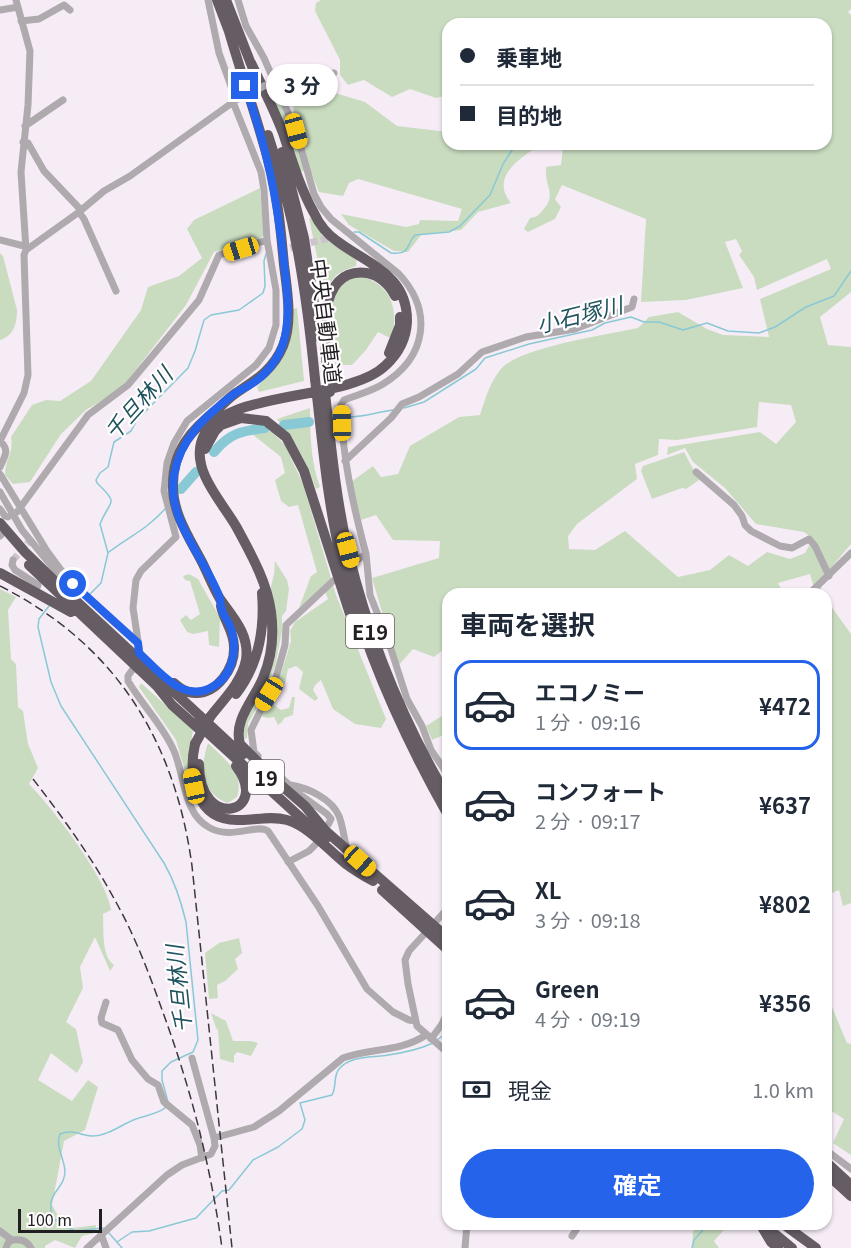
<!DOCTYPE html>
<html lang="ja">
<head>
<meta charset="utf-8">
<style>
  :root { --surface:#fff; --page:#f2f2f3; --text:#1f2937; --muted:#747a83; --line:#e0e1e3; --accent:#2563eb }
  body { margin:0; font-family:Georgia,"Noto Sans JP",serif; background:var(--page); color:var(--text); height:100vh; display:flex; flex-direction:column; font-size:22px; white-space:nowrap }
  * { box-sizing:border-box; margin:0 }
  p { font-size:20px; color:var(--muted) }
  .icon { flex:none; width:33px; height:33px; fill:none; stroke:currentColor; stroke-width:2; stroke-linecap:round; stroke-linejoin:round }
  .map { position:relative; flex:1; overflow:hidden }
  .panel { position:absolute; left:442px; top:588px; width:390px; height:642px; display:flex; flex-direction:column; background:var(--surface); border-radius:18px; box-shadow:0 2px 4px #0004 }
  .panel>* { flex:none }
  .top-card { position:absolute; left:442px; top:18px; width:390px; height:132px; border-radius:18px; box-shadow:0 2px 4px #0004; display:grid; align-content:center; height:132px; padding:0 18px; background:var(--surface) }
  .scale { position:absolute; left:18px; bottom:15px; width:84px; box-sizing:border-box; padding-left:6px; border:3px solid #221f22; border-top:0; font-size:16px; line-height:21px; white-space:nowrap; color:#221f22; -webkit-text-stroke:4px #fffdfe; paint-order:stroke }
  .end { position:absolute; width:27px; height:27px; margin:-14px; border:8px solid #2563eb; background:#fff; box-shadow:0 0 0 3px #fff }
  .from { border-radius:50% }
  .bubble { position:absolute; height:42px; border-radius:21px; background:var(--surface); box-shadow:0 2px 4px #0004; font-size:20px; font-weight:700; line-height:42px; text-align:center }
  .car { position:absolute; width:18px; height:36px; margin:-18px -9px; border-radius:8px; box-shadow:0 0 4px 2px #0007; background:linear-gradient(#f5c518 24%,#345 0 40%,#f5c518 0 76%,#345 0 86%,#f5c518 0) }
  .top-card b { display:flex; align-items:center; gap:21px; height:57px; font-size:22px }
  .top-card b+b { border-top:2px solid var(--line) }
  .top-card i { width:15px; height:15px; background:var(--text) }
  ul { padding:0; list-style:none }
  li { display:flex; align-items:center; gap:18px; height:90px; margin:0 12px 9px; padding:0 6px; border:3px solid transparent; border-radius:18px }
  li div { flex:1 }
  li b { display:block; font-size:22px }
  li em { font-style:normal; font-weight:700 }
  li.active { border-color:var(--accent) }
  li>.icon { width:54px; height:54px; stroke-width:1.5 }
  h2 { padding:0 18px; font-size:27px; line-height:72px }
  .pay { display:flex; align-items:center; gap:15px; height:66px; padding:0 18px; font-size:22px }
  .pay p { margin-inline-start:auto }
  .primary-button { display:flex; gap:12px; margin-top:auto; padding:12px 18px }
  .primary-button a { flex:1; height:69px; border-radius:36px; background:var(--accent); color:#fff; font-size:24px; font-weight:700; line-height:69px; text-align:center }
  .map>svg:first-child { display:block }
  .green { fill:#cadcc0; fill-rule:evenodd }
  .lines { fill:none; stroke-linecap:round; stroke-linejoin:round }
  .stream { stroke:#89c9d5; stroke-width:1.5 }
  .river { stroke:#89c9d5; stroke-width:10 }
  .minor-tunnel { stroke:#ccc3cc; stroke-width:7; stroke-dasharray:7 3.5; stroke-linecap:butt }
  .minor { stroke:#afaaae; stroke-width:7 }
  .highway { stroke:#655c64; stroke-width:10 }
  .rail { stroke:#3c383c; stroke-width:1.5; stroke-dasharray:9 4.5; stroke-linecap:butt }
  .minor-bridge { stroke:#afaaae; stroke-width:7 }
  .highway-bridge { stroke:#655c64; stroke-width:10 }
  .route { stroke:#2563eb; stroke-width:8 }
  .labels { text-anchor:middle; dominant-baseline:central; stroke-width:4.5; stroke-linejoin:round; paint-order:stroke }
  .shield { fill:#fffdfe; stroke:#646264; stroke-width:1.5 }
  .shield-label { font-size:20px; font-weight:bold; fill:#221f22 }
  .street-label { font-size:21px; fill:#221f22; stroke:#fffdfe }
  .water-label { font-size:22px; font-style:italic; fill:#1d545e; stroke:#fffdfe }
</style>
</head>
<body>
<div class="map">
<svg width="851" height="1248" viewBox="0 0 851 1248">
  <rect width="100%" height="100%" fill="#f6ecf6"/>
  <path class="green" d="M321,0H851V9L848,12L851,15V292L820,317L828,345L851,347V544L819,582L823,594H816L810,574L778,583L784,594H773L771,590L763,594H448V646L434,657L413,649L398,666L372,578L439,558L440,541L393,540L376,515L361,520L351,482L373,466L381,477L398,474L410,446L459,417L480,415C485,399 490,382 501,369C517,348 610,334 638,328L649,317L678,312L707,329L723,335L769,337L760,299L831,269L827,259L757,290L754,277L739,255L742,251L736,239L725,242L743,288L686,300L641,302L646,219L562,185L555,199L561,207L555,219L528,232L524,229L530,218C536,217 538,216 542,211C558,194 544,187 546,167L561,165L563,147L557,144H826V24H448V95L436,98L410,89L392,97L364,80L348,85L340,75V60L315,11L316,3ZM759,402L791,405L796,422L776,444L760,432L668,447L667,455L685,448L693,462L725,488L756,524L804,532L813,539L805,553L790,559L767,552L748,566L729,555L710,570L678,577L625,531L595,550L569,549L568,536L577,524L637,479L635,464L658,455L659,439L677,440L757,427Z
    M274,89L287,120L295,117L293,104L301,95L335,93L365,102L397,126L448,132V144H542C521,157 489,177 511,203L478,212L461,230L421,235L408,252L394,251L349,225L341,214L406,227L419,224L420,220L458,221L462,209L358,179L349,183L343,196L319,192L311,172L300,171L269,92Z
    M260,188L264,236L259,239L214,252L186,305L121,389L86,410L61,434L30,482L13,484L5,475C5,458 14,454 11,437L32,405L46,400L60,401L91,381L141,310L148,287L179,276L202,258L187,229L194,220Z
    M309,218H312L357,258L356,266C345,270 335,273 330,284L322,281Z
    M0,253L3,256L17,310C17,323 14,336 0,340Z
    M360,276C390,284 399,307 392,337H388L378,332L366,350L352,365H336C326,351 330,307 337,291C341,282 350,279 360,276Z
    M297,308L304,381L259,392L257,387L280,361L290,310Z
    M310,408C310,435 311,462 320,487L316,489C307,463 295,440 277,419Z
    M271,431L285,445L303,484L336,595L386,719L381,728L355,724L333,709L321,680L315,685L313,690L318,698L315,701L299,689L303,672L296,666L288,669L285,684L279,680L291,641L290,631L295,622L328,599L323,587L299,608L311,576L317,572L298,505L289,507L281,501L275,480L285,473L281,457L251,433Z
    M684,452L699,480L686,489L682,488L652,499L641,471L643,466Z
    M275,561L287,580L289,589L286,611L282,616V631L275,666L261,701L248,723L247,738L243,739V727L264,681L271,587L274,574Z
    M189,574L198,579L220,618L219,647L209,645L208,631L193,634L187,632L180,620L186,615L191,620L200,614L190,581L185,580L183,576Z
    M0,589L16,597L8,610L11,659L16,664L18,707L23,711L28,744L38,768L29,784C51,806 108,880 111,910L103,914C104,929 101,956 114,965L110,971L95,937L80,967L83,988L66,1022L76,1029L83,1062L77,1073L51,1053L38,1080L72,1101L88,1080L98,1087L85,1130L64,1141L52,1205L60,1219L74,1228L96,1225L95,1233L82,1236L75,1248L55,1240L45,1246V1248H0Z
    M826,599L851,634V903L843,906L839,890L827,895Z
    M141,683L193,730L188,765L189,778H187L176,740L139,687Z
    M274,688L279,693L274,700V705L281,710L289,708L292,697H295L293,715L284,718L282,722L278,725L274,717L268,718L260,716Z
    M445,714H448V733L432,740L426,726Z
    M208,743C224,759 245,772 237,797L228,803C200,793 200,767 208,743Z
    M239,938L242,953L235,959L238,969L225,981L217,985L218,998L209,999L205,953L219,943Z
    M827,995L847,1043L851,1044V1155L833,1143L844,1119L827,1108Z
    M211,1013L226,1021L233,1041H251L258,1043L251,1056L237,1052L234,1056V1063L220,1059L218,1030L216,1028Z
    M706,1224H729L714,1241L719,1248H692L693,1231Z"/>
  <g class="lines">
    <path class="stream" d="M354,232H359L391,253C411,255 405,246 415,235L449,232L460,226L490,195L503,164L516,144
      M404,408L424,402L476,369L485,358L529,344L592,330L605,323L631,317L644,322H659L683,330L707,323L728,331L759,333L775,327L806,307L834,296L851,271
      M345,417C361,418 377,412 393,410
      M109,552C130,536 146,530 165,509
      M90,594L101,583L108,553L100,524C110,499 120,505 97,483L96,480L100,473L108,467L114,442L131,431L137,420L188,368L195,351L204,320L211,315L239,310L263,293L265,286L264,261L266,254
      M49,606L39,619L38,627L51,682L61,706L164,863C175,882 181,901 186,922L198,1040L193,1052L171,1062L162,1071V1080L168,1102
      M437,1040L448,1032
      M103,1228L75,1231L53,1219C44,1191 65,1191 65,1171C64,1157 55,1147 60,1134C72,1129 80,1135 92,1136C108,1136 122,1124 136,1119C146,1115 159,1114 166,1107
      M109,1233L122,1248
      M117,1242L132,1232L149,1231L196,1218L222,1191L229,1190L253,1160L278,1147L302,1129L305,1120L300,1103L332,1095C337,1086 333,1076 339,1069C351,1055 372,1058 388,1055C402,1053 420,1049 433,1043
      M692,1248L694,1240L708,1224"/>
    <path class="river" d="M284,425L309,422
      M214,452C230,433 241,431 265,428
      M181,489L196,472"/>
    <path class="minor-tunnel" d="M280,250L334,237
      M13,560L33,537"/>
    <path class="minor" d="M16,0L30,51L28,105L21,172L26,250
      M208,0L219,53L236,100
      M238,0L246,26L264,58L296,131L314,194L321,207L331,219L399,274C433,311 427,357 383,384C372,391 357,395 344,400L341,405C342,456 353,505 366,554L357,560
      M0,10L18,7
      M21,21L39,19L64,5L70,10
      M272,82L293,71L309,77L334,73
      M25,126L63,100
      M23,142L28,143L44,171L81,210
      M79,212L84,219L116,291
      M0,240L24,246
      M0,441L24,393L28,375L24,255L26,250L79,212L104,191L130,176L236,100
      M345,461L391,418L402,404L419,397L458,374L482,352L526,337L575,329L632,307L634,299
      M0,467C5,456 10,450 0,441
      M696,472L734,505L742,516L745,525L751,531L780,546L792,548L809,539L815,546L829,576
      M0,474L47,551L64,574L106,615L138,643
      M0,492L22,530L72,591
      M0,509L5,516L8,517
      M17,512L88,415L128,385L199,300L219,255L267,240
      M0,536L1,535
      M366,554L370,595L388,640L407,699L422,726L431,750L448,775
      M13,560L12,565L15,570L38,585L35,592
      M809,594L851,553
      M141,660L133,608L136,580L141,571L176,537L164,491L167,463L174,443L187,421L256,365L269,348L276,325V290L267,240L264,190L261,172L233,102
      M135,666L128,676V681C142,705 163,725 174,751C185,776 183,814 210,828C232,840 257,823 268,831L318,906L367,989L393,1012L409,1020L415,1021
      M258,756L254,752L251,730L275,681L285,645L286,625L333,581
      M270,767L298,793L327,814L331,819L328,825
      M291,785C308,788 332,799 339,816C343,826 344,839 347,849
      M288,862L309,851L315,845
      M448,908L409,951L405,960L408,984L417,1026L448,1053
      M106,1002L101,1018L102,1023L118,1030L132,1060L148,1079L158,1085L164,1102L192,1125L200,1145L202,1158
      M431,1039L442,1024L448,1011
      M192,1058L214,1138
      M826,1150L851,1169
      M0,1231L12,1240C21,1239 26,1240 31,1248
      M101,1234L106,1248
      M572,1236L580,1224
      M6,1248L8,1243L12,1240
      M87,1248L167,1175L182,1165L211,1154L215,1146L214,1138L254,1127L279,1111L343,1058C370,1048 401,1052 426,1035
      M465,1248L467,1224"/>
    <path class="highway" d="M217,0L230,34
      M226,0L253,69
      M251,63C262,86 274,109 283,133C292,160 300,188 314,213C319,224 327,234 337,241C367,264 408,274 407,322C406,339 399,353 386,365C347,404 215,387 201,443C193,473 223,503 237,528C251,554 267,582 271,612C274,634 272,657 263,678C254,700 233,720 240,744L282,786L305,806L324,829
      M268,135C295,214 307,297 315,379
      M282,152L304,238L319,337
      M389,353L400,325V317
      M328,375C324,344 315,266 367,273C379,275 390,285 395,296
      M325,393C331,446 336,499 348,551C369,639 403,721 448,798
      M317,396C323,449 328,502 340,554C363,647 401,732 448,815
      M205,449L215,431L221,425L241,418L266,421L286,437L304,471L350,614
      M0,523L25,552L61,587L242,755
      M29,565L157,686
      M0,573L71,612
      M174,683C180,688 186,693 195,693C217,694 235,668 234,647C234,631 224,621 221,606
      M156,685L172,705L199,729
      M236,694C259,664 265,630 262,593
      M210,717C223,700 242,682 246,660C250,635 233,617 220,599C213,587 208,574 202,562C190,539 173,514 173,487C172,450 192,429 219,408C224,403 230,397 236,393C256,380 273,370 283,346C293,322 287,290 284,265C281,232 278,199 270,167C258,120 241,74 228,28
      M197,723L325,840
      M195,744C188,777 196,820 237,820C253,821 270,815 287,820C310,827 327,849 346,864C354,870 364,876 373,881
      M199,764C199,832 272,814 236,766
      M320,826L448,938
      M382,890L448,950
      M826,1162L851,1185
      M826,1173L851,1196
      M763,1224L792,1248
      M783,1224L816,1248
      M762,1227L771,1242L778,1248"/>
    <path class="rail" d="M0,586C115,644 175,740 192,866L232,1248
      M33,779C64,819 93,859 117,904C137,940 151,979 165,1018C192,1093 211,1168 222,1248"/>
    <path class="minor-bridge" d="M238,99L270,83"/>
    <path class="highway-bridge" d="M328,375L330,392
      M315,379L317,396
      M195,744L210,717"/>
  </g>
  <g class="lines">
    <path class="route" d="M73,584L138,643L139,653C160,672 184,705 214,686C234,674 238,646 230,626C228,620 223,616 222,610C220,605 221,601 219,596C205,558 166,519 174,475C180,439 205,416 234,394C241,389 250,386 257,380C268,372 279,357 283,344C291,318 287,289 284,263C277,199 267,147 245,86"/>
  </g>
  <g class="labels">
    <g class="shield">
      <rect x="346" y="614" width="48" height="34" rx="4.5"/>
      <rect x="248" y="760" width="36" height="34" rx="4.5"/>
    </g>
    <g class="shield-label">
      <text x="370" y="631">E19</text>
      <text x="266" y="777">19</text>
    </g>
    <g class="street-label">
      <text transform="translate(327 321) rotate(83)">中央自動車道</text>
    </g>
    <g class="water-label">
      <text transform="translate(579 313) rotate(-14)">小石塚川</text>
      <text transform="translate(137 402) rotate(-48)">千旦林川</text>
      <text transform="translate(177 989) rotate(-96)">千旦林川</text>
    </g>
  </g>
</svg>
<div class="scale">100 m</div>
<i class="end from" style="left:73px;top:584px"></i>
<i class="end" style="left:245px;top:86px"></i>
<div class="bubble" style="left:266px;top:64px;width:72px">3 分</div>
<i class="car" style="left:296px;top:131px;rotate:165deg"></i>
<i class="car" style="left:241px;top:249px;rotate:253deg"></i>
<i class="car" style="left:342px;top:423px;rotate:359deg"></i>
<i class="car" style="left:348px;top:550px;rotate:165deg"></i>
<i class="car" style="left:269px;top:694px;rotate:212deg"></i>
<i class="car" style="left:194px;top:786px;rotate:348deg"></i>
<i class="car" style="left:360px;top:861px;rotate:132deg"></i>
<div class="top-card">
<b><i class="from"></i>乗車地</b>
<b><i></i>目的地</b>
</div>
<section class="panel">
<h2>車両を選択</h2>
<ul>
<li class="active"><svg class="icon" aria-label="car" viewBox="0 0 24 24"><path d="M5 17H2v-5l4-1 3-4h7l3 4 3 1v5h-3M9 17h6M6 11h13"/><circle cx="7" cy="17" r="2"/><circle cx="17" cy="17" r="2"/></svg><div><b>エコノミー</b><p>1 分 · 09:16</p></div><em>¥472</em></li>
<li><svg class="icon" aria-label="car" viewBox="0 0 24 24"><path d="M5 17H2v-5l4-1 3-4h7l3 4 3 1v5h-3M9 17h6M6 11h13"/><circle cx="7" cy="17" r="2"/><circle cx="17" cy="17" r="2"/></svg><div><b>コンフォート</b><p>2 分 · 09:17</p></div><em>¥637</em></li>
<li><svg class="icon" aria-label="car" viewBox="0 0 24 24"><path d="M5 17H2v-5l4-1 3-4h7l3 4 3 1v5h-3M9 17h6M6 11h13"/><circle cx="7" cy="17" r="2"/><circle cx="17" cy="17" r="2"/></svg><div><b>XL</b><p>3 分 · 09:18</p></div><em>¥802</em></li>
<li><svg class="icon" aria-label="car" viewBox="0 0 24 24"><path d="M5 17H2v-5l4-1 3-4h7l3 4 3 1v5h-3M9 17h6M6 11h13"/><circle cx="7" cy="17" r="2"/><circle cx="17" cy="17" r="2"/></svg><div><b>Green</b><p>4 分 · 09:19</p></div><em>¥356</em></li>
</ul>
<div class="pay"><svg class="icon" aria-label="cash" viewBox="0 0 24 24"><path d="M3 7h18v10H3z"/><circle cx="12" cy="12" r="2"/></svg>現金<p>1.0 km</p></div>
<div class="primary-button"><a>確定</a></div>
</section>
</div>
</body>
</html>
